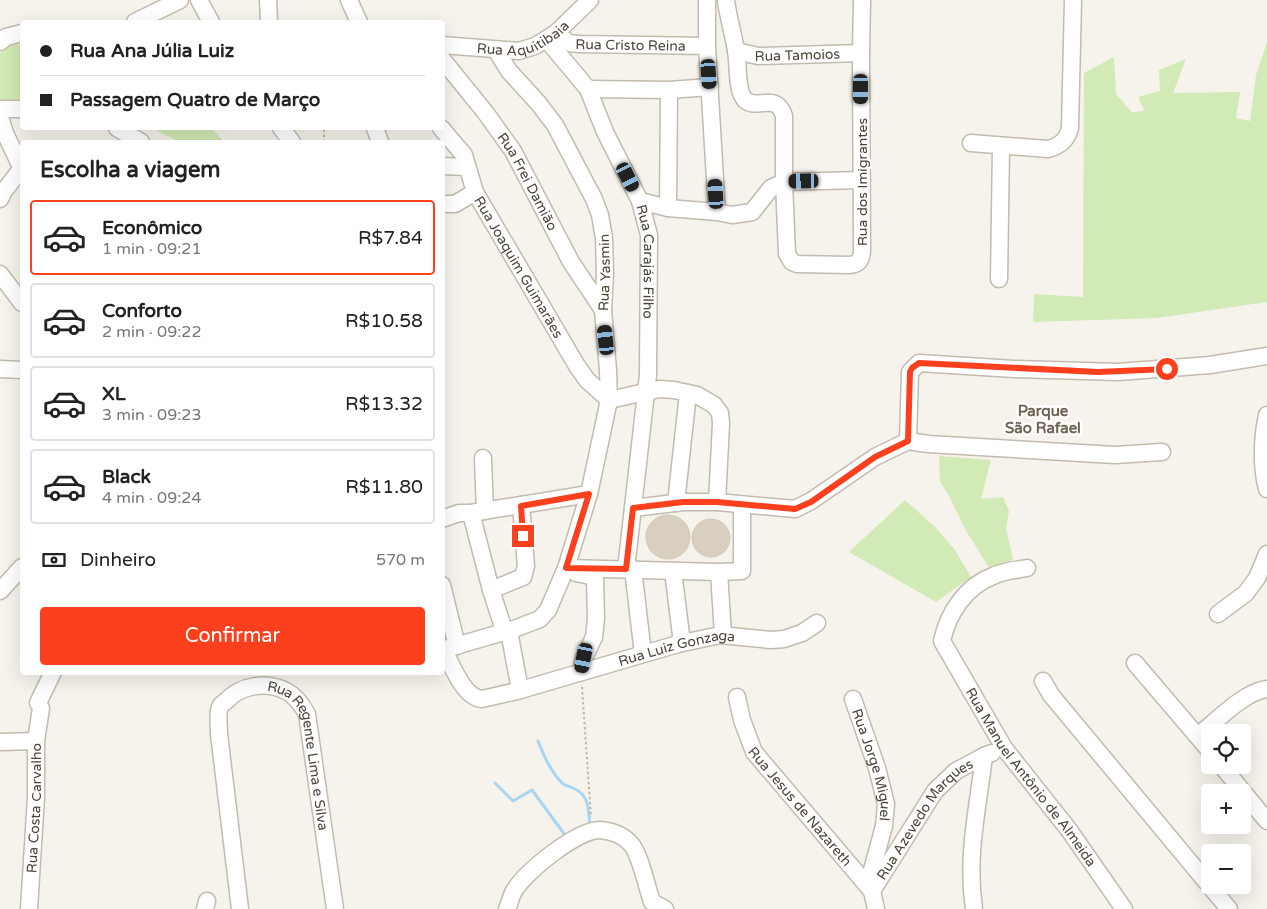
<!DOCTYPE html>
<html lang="pt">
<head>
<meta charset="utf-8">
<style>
  :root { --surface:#fff; --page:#f2f2f2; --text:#222; --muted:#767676; --line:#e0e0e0; --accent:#fc3f1d }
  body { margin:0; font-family:"Varela Round",sans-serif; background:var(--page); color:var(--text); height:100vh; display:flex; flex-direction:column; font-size:19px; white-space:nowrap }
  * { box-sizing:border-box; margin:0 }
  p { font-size:16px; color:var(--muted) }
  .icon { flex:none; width:28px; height:28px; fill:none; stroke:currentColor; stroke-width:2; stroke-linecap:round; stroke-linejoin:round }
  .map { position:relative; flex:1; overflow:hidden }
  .drawer { position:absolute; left:20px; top:140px; width:425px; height:535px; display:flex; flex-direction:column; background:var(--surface); border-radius:5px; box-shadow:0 5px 20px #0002 }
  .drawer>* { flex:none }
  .top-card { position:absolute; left:20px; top:20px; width:425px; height:110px; border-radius:5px; box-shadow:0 5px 20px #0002; display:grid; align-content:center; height:110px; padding:0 20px; background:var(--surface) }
  .fabs { position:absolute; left:1201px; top:724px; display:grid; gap:10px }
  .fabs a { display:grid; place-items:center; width:50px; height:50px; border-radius:5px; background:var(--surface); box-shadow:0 5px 20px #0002; font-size:25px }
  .end { position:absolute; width:22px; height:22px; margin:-11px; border:6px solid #fc3f1d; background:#fff; box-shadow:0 0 0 2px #fff }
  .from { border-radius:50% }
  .car { position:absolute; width:15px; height:30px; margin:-15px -8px; border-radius:6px; box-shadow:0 0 4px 1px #0007; background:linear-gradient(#222 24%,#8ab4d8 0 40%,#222 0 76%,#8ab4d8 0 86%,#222 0) }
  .top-card b { display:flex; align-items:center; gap:18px; height:48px; font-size:19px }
  .top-card b+b { border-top:1px solid var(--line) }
  .top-card i { width:12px; height:12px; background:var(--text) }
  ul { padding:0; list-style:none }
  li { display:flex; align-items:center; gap:15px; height:75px; margin:0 10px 8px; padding:0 10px; border:2px solid var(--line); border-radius:5px }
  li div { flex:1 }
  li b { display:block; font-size:19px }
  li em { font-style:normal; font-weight:600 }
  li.on { border-color:var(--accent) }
  li>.icon { width:45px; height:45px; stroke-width:1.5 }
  h2 { padding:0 20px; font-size:22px; line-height:60px }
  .pay { display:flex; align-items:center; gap:12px; height:55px; padding:0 20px; font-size:19px }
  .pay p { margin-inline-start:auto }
  .button { display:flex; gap:10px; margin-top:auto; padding:10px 20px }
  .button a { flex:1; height:58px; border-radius:5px; background:var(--accent); color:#fff; font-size:20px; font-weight:600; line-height:58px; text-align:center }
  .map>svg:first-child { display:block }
  .green { fill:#d2eab5 }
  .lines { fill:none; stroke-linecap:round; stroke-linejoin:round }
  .stream { stroke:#a9d4f2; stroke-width:3 }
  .building { fill:#d8cfc1; stroke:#d3c7b4 }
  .minor-casing { stroke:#c2bbae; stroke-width:19 }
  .path { stroke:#c4b79f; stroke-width:2; stroke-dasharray:2.5 2.5; stroke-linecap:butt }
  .minor { stroke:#fff; stroke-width:16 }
  .route { stroke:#fc3f1d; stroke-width:6 }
  .labels { text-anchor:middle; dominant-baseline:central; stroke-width:5; stroke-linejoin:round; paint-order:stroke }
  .street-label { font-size:14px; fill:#4b4439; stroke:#fff }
  .neighbourhood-label { font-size:15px; font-weight:bold; fill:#6e6250; stroke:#fff }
</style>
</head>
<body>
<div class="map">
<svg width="1267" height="909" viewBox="0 0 1267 909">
  <rect width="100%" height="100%" fill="#f6f3ec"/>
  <path class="green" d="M1267,42V302L1157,318L1033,322L1034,294L1083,297L1084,73L1114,57L1116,94L1132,112L1145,111L1138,97L1160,91L1159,70L1186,59L1173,93L1240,92L1236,118L1250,121L1256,75Z
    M22,44V104L0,103V53L9,45Z
    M151,128H212L224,142H180Z
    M939,456L991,460L981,499L1003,497L1009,511L1006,529L1013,559L992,572L966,531L949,496L940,481Z
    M905,500L935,527L955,550L971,577L936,602L849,552Z"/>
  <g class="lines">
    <path class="stream" d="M538,741C544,756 550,770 561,782C564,786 570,786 575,789C590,796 588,811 590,826
      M495,783L513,801L532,790L565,835"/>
  </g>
  <path class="building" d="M646 537a22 22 0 1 1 44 0a22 22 0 1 1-44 0Z
    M692 538a19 19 0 1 1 38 0a19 19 0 1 1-38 0Z"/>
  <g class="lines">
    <g class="minor-casing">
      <g id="minor">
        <path d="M199,0L211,22"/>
        <path d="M268,0L269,22"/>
        <path d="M349,0L359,22"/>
        <path d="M707,0V46L717,212"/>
        <path d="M726,0C728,17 733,33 736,50C738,63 737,77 740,89C740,93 743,97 745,100C757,111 776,91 784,116V182L787,254L792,262L797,264L849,265C859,264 861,261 862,251L861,53L862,0"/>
        <path d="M135,22L180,0"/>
        <path id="s1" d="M556,33L569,43L579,44L707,46"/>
        <path id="s2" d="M547,40L588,89L605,132L640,201L649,235L648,375L626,569"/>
        <path d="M0,42L6,37L22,33"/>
        <path id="s3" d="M442,45L519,51L535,46L556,33L590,0"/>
        <path id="s4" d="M736,51L758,56L861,53"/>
        <path id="s5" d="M442,59L485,112L513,151L571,262L603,310"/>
        <path d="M588,89L669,90L710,87"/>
        <path d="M0,109H22"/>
        <path d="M0,117L5,133L22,169"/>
        <path d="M117,128L141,142"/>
        <path d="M281,128L292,142"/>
        <path d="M375,128L380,142"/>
        <path id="s6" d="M441,128L464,155L475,192L577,366L587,380L609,400L659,389L674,390L697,395L714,405L720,413L721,423L717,502"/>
        <path d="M971,143L1048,149C1060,146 1067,140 1070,128L1073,0"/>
        <path d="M442,166L467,167"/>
        <path d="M0,199L4,191L22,168"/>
        <path d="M640,201L668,208L717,212L732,215L752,212L771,188L784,182L862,180"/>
        <path d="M442,204H455L475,192"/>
        <path d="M668,208L669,90"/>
        <path d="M0,274L22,303"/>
        <path d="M999,279L1001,147"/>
        <path d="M0,369L22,370"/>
        <path d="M1267,415C1262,438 1261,466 1267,489"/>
        <path d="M908,441L910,372L919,363L1014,369L1118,372L1210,365L1267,356"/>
        <path d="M908,441L928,444L1115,455L1162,452"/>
        <path d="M483,458L485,511"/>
        <path d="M676,503L688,393"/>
        <path d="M633,508L683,502H717L795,509L811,501L875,457L908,441"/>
        <path d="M471,513L491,590L505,633"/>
        <path d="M442,519L459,513H471L589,494"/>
        <path d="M566,568L719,572L742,571V505"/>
        <path id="s7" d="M1027,568C1016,570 1003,571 993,576C966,586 948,613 942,641L1004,748L1069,830L1124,909"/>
        <path d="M633,569L643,654"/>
        <path d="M673,571L682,643"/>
        <path d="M719,572L723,635"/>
        <path d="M576,573L595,577L596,619L594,637L584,658L581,672"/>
        <path d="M442,585L457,646"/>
        <path d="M491,590L523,577L526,566L521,505"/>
        <path d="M0,591L22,567"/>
        <path d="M1218,614L1246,593L1257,578L1267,554"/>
        <path d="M509,631L520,690"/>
        <path id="s8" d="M442,650L514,629L540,619L548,610L566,568L589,494L609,400L608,370L603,310L605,275L604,238L600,215L594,199L555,125L539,104L509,71L496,50"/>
        <path id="s9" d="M444,650C452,665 463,697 482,699L517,691L678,644L720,635L771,640L784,639L802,633L817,623"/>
        <path d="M1135,663L1210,751"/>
        <path d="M1043,681L1051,695L1229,909"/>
        <path id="s10" d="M737,697L742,720L754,752L872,891L876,909"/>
        <path id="s11" d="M853,699L877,768L886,804L884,826L872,870V891"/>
        <path d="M38,703L53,672"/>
        <path d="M1198,736C1215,722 1245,691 1267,689"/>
        <path d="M0,742L36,741"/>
        <path d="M1221,765L1267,821"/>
        <path id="s12" d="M872,891L935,791L956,771L984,756"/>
        <path id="s13" d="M29,909L36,797V741L41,708"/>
        <path d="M205,909L207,901"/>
        <path id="s14" d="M240,909L219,734C219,726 217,713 220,707C221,704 224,703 226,701C241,685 266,681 286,691C296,696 302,705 307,714L335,909"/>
        <path d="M507,909C510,903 511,896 514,891C526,871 577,830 600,830C612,831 623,835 631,844C640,854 647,888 652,902L665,909"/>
        <path d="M974,909C966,856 978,808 984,756L992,753"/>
      </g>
    </g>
    <path class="path" d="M324,142V128
      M582,687L591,817"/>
    <use href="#minor" class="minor"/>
  </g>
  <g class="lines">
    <path class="route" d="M523,536L521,506L589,494L566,568L626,569L633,508L683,502H717L795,509L811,502L875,457L908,441L910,372L912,368L919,363L1098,372L1167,369"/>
  </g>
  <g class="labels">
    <g class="street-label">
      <text stroke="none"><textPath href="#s3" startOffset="84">Rua Aquitibaia</textPath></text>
      <text stroke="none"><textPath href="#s1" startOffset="78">Rua Cristo Reina</textPath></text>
      <text stroke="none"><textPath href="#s4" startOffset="62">Rua Tamoios</textPath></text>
      <text stroke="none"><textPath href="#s5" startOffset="150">Rua Frei Damião</textPath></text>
      <text transform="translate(862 182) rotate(-90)">Rua dos Imigrantes</text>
      <text stroke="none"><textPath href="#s2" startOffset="249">Rua Carajás Filho</textPath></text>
      <text stroke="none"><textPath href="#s6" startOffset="161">Rua Joaquim Guimarães</textPath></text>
      <text stroke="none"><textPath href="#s8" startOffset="462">Rua Yasmin</textPath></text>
      <text stroke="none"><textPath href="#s9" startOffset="266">Rua Luiz Gonzaga</textPath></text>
      <text stroke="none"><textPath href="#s14" startOffset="342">Rua Regente Lima e Silva</textPath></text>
      <text stroke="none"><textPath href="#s11" startOffset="69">Rua Jorge Miguel</textPath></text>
      <text stroke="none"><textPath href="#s7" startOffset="284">Rua Manuel Antônio de Almeida</textPath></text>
      <text stroke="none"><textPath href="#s10" startOffset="129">Rua Jesus de Nazareth</textPath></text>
      <text stroke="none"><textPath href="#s13" startOffset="101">Rua Costa Carvalho</textPath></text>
      <text stroke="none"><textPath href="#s12" startOffset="90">Rua Azevedo Marques</textPath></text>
    </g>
    <g class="neighbourhood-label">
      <text x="1043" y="411">Parque<tspan x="1043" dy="17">São Rafael</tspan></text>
    </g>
  </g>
</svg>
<div class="fabs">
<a><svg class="icon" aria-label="locate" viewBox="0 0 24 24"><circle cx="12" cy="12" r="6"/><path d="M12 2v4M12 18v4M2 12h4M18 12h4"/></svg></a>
<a>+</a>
<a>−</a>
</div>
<i class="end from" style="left:1167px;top:369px"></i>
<i class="end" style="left:523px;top:536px"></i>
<i class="car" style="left:709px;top:74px;rotate:176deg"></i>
<i class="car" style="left:861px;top:89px;rotate:180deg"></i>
<i class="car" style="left:628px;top:177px;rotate:153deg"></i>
<i class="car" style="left:804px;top:181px;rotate:269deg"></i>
<i class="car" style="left:716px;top:194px;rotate:356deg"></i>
<i class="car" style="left:606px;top:340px;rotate:354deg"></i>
<i class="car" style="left:584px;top:658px;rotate:191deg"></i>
<div class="top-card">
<b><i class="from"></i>Rua Ana Júlia Luiz</b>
<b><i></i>Passagem Quatro de Março</b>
</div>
<section class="drawer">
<h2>Escolha a viagem</h2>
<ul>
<li class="on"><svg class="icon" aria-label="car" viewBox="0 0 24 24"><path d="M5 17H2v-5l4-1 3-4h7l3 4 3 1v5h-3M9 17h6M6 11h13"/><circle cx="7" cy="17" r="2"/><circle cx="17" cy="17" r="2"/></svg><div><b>Econômico</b><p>1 min · 09:21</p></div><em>R$7.84</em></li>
<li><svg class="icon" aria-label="car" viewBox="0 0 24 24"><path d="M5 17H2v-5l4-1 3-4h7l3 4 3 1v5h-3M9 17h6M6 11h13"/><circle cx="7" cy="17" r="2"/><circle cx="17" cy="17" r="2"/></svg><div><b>Conforto</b><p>2 min · 09:22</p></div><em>R$10.58</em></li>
<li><svg class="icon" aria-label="car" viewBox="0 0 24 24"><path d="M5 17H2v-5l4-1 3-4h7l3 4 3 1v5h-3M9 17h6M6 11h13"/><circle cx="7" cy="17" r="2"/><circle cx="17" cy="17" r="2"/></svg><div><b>XL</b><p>3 min · 09:23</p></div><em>R$13.32</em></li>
<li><svg class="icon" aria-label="car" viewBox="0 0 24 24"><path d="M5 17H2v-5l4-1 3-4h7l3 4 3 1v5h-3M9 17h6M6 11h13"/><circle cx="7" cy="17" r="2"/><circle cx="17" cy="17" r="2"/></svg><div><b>Black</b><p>4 min · 09:24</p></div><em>R$11.80</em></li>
</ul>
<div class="pay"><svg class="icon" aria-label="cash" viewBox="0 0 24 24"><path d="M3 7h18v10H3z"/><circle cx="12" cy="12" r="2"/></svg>Dinheiro<p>570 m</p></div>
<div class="button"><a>Confirmar</a></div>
</section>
</div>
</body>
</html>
